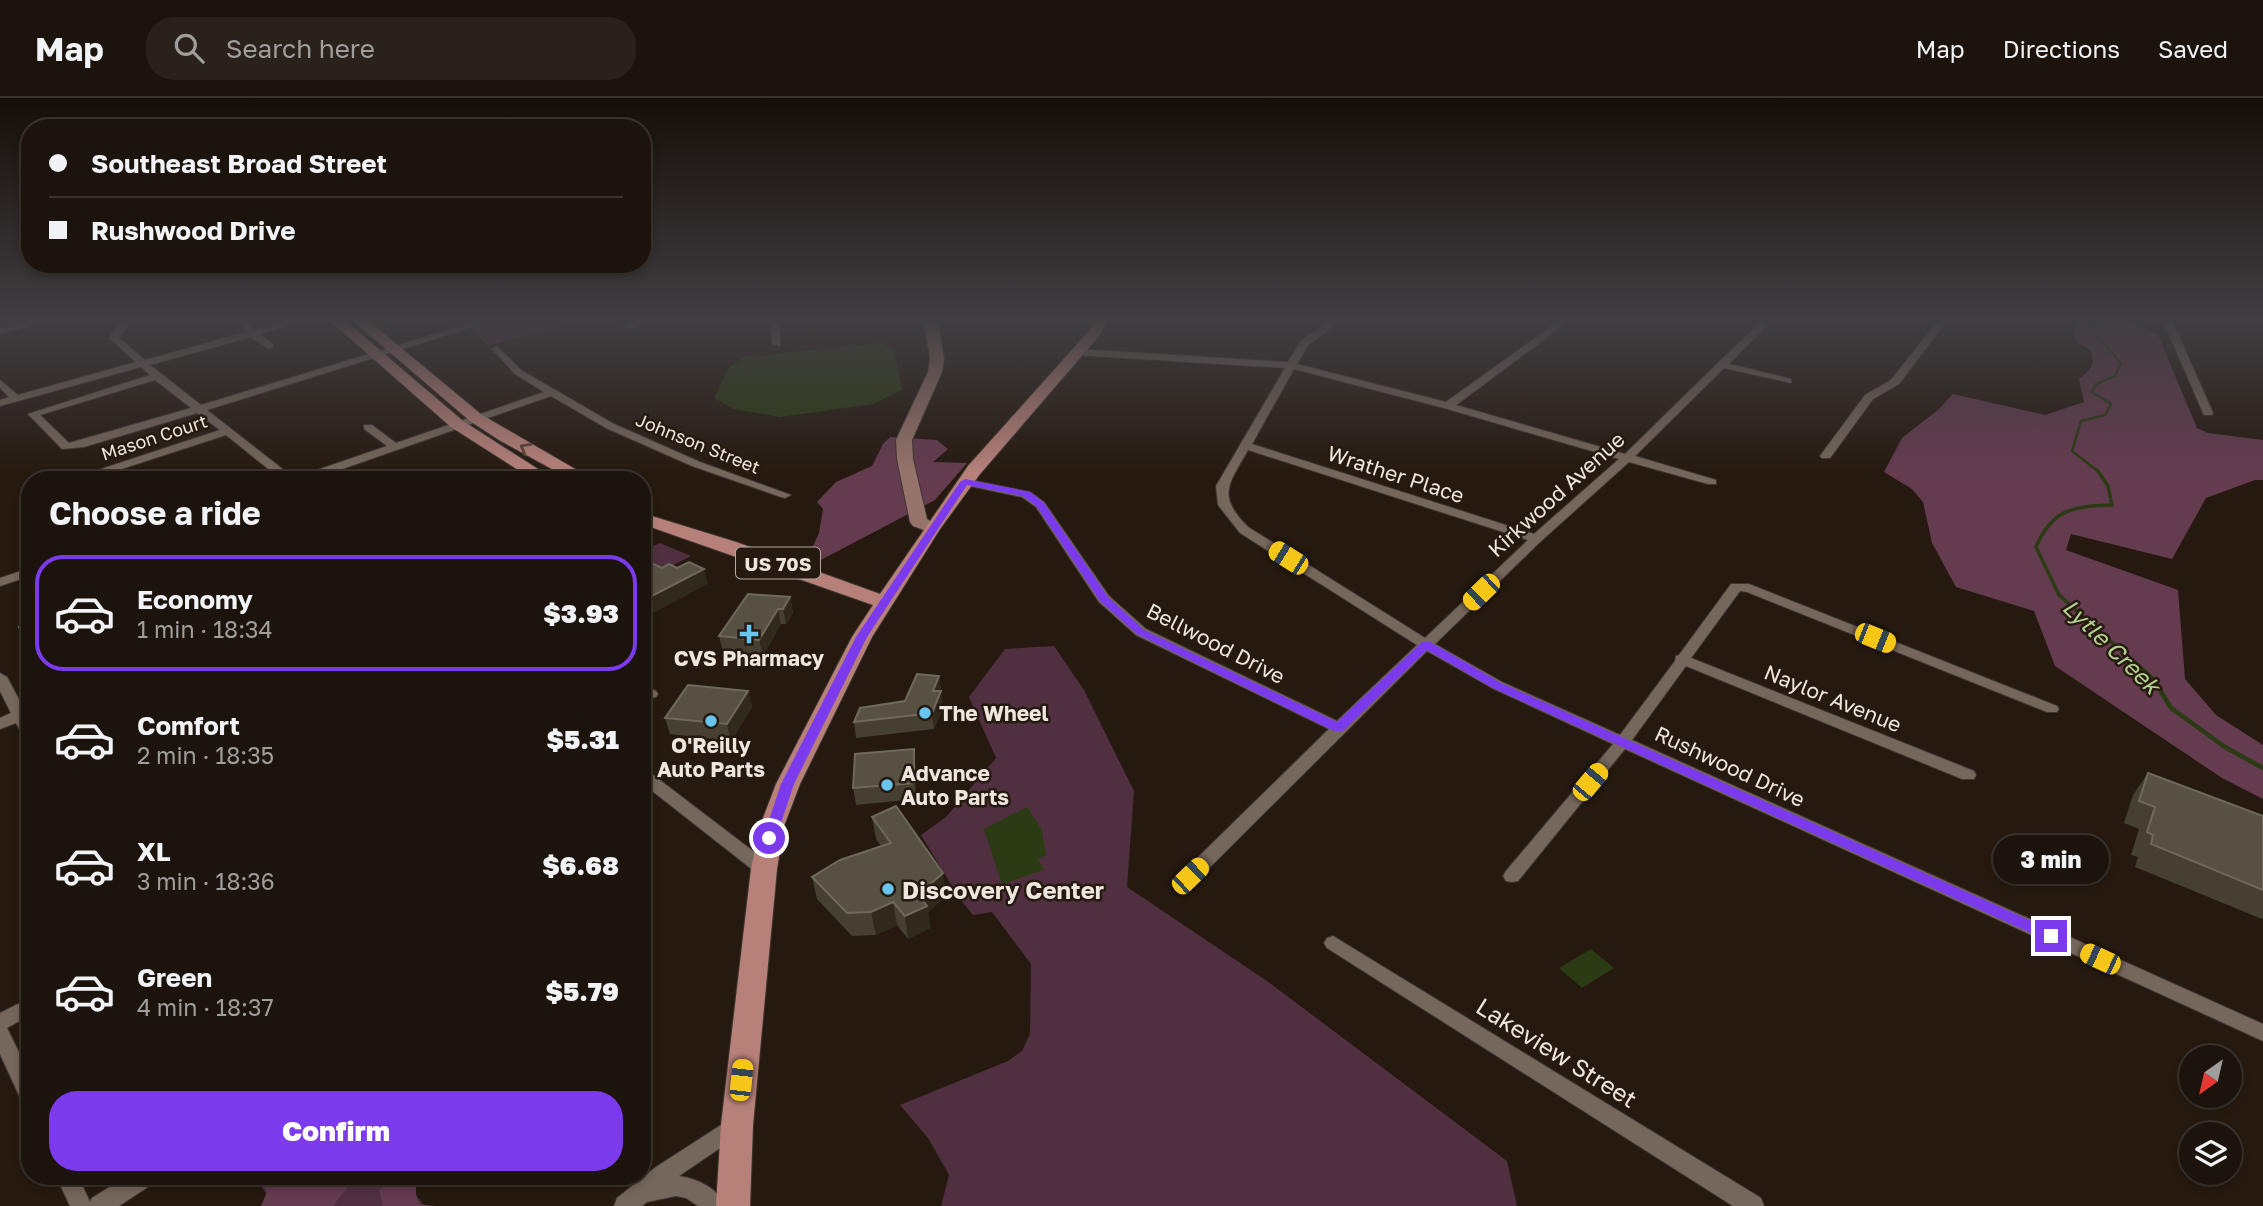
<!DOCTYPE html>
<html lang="en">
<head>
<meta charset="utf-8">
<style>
  :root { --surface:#1c140c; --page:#29211a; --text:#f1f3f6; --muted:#a09e9d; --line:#3a332d; --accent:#7c3aed }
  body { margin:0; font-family:"Golos Text",sans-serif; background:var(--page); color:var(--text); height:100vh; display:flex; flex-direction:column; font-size:26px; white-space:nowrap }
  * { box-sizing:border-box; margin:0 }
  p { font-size:23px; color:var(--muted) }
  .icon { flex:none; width:38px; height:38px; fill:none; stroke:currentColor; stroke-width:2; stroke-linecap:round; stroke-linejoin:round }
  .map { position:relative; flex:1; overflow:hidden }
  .panel { position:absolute; left:21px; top:373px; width:630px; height:714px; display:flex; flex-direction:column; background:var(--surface); border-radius:28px; box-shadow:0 4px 10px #0003,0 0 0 2px var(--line) }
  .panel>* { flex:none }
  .guide { position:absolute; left:21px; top:21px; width:630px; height:154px; border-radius:28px; box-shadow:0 4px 10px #0003,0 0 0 2px var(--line); display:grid; align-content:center; height:154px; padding:0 28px; background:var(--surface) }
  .needle { width:46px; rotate:214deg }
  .controls { position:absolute; left:2179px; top:947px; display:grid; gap:14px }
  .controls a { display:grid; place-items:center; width:63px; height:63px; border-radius:50%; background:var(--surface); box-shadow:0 4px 10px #0003,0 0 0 2px var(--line); font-size:35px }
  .end { position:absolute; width:32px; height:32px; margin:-16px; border:9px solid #7c3aed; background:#fff; box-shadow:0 0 0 4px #fff }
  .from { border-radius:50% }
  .bubble { position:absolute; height:49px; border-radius:24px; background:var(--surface); box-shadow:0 4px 10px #0003,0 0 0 2px var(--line); font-size:23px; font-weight:800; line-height:49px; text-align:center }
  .car { position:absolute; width:21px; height:42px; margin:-21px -10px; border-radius:9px; box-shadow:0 0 5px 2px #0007; background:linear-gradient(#f5c518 24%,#345 0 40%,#f5c518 0 76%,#345 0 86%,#f5c518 0) }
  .guide b { display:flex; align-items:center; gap:24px; height:66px; font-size:26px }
  .guide b+b { border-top:2px solid var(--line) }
  .guide i { width:18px; height:18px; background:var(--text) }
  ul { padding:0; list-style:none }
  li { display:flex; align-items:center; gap:21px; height:116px; margin:0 14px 10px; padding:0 14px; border:4px solid transparent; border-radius:28px }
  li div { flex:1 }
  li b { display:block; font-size:26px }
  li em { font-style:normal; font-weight:800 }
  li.on { border-color:var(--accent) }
  li>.icon { width:63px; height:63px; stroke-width:1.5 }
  h2 { padding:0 28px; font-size:32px; line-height:84px }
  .primary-button { display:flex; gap:14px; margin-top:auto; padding:14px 28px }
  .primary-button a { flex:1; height:80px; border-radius:28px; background:var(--accent); color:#fff; font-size:28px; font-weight:800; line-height:80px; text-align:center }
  header { display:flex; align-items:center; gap:42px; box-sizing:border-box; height:98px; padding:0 35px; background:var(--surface); border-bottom:2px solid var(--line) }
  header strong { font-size:33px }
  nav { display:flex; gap:38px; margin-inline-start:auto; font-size:24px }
  .search { width:490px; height:63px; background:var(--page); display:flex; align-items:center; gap:18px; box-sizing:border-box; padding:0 24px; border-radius:28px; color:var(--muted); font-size:26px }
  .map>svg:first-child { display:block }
  .green { fill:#502f40 }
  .forest { fill:#643b4f }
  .water { fill:#2b3b13 }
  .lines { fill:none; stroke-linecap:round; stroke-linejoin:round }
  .stream-far2 { stroke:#2b3b13; stroke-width:2.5 }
  .stream-far1 { stroke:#2b3b13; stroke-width:3.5 }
  .stream { stroke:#2b3b13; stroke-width:4.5 }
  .street-casing { stroke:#3f3632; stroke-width:2 }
  .secondary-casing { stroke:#3f3632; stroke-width:2 }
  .primary-casing { stroke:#3f3632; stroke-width:2 }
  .street { fill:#76675c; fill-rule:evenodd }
  .secondary { fill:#97746b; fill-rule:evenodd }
  .primary { fill:#b7817a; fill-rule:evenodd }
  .wall { fill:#454031 }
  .shaded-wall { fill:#31291c }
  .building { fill:#575144; stroke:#6f695c; stroke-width:2 }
  .oneway { stroke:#60433a }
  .route { fill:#7c3aed }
  .poi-dot { fill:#69c4f0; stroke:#261a10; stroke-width:2.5 }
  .labels { text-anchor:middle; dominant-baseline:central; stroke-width:5; stroke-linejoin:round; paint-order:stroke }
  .far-street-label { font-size:18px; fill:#eee6df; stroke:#261a10 }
  .shield { fill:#261a10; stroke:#b2a9a1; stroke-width:2 }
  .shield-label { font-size:19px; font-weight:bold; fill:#eee6df }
  .street-label { font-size:21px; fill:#eee6df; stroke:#261a10 }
  .poi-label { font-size:21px; font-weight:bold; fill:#eee6df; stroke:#261a10 }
  .water-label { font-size:23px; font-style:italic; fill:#b4d28f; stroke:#261a10 }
  .near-poi-label { font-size:24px; font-weight:bold; fill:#eee6df; stroke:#261a10; text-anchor:start }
  .near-street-label { font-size:24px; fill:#eee6df; stroke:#261a10 }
</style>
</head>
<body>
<header>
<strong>Map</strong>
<div class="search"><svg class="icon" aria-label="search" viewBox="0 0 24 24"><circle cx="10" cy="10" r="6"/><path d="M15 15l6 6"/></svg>Search here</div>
<nav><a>Map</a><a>Directions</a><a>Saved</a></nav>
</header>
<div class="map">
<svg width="2263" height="1108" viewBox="0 0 2263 1108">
  <rect width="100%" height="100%" fill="#261a10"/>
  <path class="green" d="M591,220L488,248L463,221Z
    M660,445L691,458L654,477L642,469V453Z
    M1054,548L1084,592L1134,693L1127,789L1267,883L1507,1063L1517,1108H941L949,1077L928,1040L900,1007L1008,963L1022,953L1030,936L1031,866L992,814L973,817L960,801L921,737L946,719L996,660L969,599L1005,551Z
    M266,1078H424L410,1089L424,1108H274L258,1083Z"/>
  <path class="forest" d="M2079,220H2124L2158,237L2197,330L2208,335L2263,342V382H2255L2206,400L2172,461L2071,436L2066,452L2178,492L2185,581L2216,617L2263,647V701L2222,680L2055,568L2034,513L1956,489L1932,445L1923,404L1912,391L1884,374L1902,340L1939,311L1953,296L2045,317L2084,304L2079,281C2091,272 2096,268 2091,252L2078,245L2073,234Z
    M890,339L937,342L948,351L933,364L967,365L935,402L819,463L808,459L819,435L823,411L817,404L836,384L872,368L883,346Z
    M272,1078H356L333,1108H261L267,1094L263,1084Z
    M398,1078H416V1096L419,1106L434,1108H383L379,1092Z"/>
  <path class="water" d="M882,245L894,252L902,292L873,306L780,319L734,311L714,300L729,269L744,259Z
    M1027,709L1042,732L1046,758L1038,761L1044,772L1002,786L984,731Z
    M1591,851L1614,870L1582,890L1559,870Z"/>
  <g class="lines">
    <path class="stream-far2" d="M2099,374L2072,353L2081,323L2105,317L2111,306L2092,294L2096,286L2115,278L2121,265L2091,231L2103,220"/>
    <path class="stream-far1" d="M2097,372L2108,388L2112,407C2074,408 2052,411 2036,449L2059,497L2136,566"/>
    <path class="stream" d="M2134,564L2154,582L2171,610L2225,649L2263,670"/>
    <g class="street-casing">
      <path id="street" d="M40,220H57L0,236V230Z
        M123,220H132L119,240L145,262L247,234L237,220H246L254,232L296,220H312L260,236L273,246V250H267L251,239L150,267L201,307L487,220H502L207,312L294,380L387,348L364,331V327H372L396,345L544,294L515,276L492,251L497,248L521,272L614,326L700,364L791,397L785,400L781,399L692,368L606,330L551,298L311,382H282L226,337L94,380H86V376L220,332L197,315L84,349L62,351L28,316L150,277L141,269L0,308V302L9,299L0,290V282L18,297L136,264L109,240ZM155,282L191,310L69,345L40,317Z
        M642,220H656L631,231L623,229Z
        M771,220H780V248L772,246Z
        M1334,220H1345L1308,247L1297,266L1446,304L1563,220H1573L1456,307L1625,356L1764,220H1774L1729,266L1791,281V285L1724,270L1635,358L1716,382V386H1708L1629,364L1540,444L1435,546L1502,584L1620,637L1675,563L1676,558L1679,557L1731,486H1749L2057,608L2059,611L2057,614H2047L1747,494L1740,493L1691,560L1974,673L1976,677L1974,681H1962L1686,568L1632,642L2263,926V943L1625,651L1518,783L1512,784L1506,783L1503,778L1506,773L1613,646L1492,590L1427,553L1196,783L1190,784L1184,783L1181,778L1184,773L1329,631L1136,537L1099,504L1036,409L1022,399L965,387L959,384L965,381L1030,394L1044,404L1109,498L1146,531L1337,623L1417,547L1240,435L1218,407L1216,388L1285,270L1077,257L1072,254L1077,251L1288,264L1301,243ZM1294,271L1444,310L1619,361L1534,436L1252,346ZM1248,352L1528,442L1425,540L1248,429C1216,397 1229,386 1248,352Z
        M1940,220H1949L1899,286L1873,301L1830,360H1822L1820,358L1865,297L1891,282Z
        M2162,220H2171L2213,315L2212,317H2204L2203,315Z
        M30,470V478L0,488V480Z
        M0,575L7,579L30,622V642L25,641L16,625L0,631V620L11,615L0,593Z
        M651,591L656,593L658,596L656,599L642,602V592Z
        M642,672L648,673L770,766L773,771L770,776L764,777L758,776L642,685Z
        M1333,838L1761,1100L1764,1108H1733L1327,850L1324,845L1327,840Z
        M30,900V917L7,930L30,977V1008L23,1006L0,956V915Z
        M735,1018L742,1021L746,1028L742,1035L679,1078C698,1081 718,1090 725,1108H698L686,1100L676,1098L647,1104L642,1108H614L617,1100L656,1069Z
        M56,1078H78L90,1104L92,1100L127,1078H157L154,1085L119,1108H70Z"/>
    </g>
    <g class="secondary-casing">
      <path id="secondary" d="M923,220H937L944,260L942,274L912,342L913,361L927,421L941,430L932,435L913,428L910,424L897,361L896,342L928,274L930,260Z"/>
    </g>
    <g class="primary-casing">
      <path id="primary" d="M327,220H342L463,323L555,382H534L451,329Z
        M350,220H365L482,317L594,382H572L499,342L470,323Z
        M1096,220H1109L1098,239L980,376L940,431L872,539L800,686L784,728L777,771L753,1027L750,1108H716L721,1027L751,771L760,728L776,686L852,539L873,507L642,426V415L736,444L880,496L968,368L1088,234Z"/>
    </g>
    <use href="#street" class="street"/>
    <use href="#secondary" class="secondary"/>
    <use href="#primary" class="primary"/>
  </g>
  <path class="wall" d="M2224,220H2263V227Z
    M790,499L793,515L786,526H781L763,558L723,554L719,538Z
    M939,578L943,610L934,631L856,640L854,624L905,603Z
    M748,593L752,609L731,643L670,636L665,620Z
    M916,667V701L856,707L853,690Z
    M2148,675L2263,718V820L2262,821L2135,769L2138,759L2131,757L2139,731L2124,725L2133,697Z
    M872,719L946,798L928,814L930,830L908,841L897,827L876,837L852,838L817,801L812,779L881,748L876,741Z"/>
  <path class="shaded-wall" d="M704,471L708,486L642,521V503Z
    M790,499L793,515L786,526L783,511Z
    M778,511L781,526L763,558L759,542Z
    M939,578L943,610L934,631L932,615L933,593Z
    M748,593L752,609L731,643L727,626Z
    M914,651L916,667V701L914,685Z
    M943,775L946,798L928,814L930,830L908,841L905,818L919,796Z
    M893,804L897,827L876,837L871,814Z"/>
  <path class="building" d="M642,461L662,470L669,466L677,470L689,464L704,471L642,503Z
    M748,496L790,499L783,511H778L759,542L719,538Z
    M30,526V547L19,529Z
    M917,576L939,578L933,593H941L932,615L854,624L860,610L905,603Z
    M688,587L748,593L727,626L665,620Z
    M914,651V685L853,690L855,656Z
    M2148,675L2263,718V792L2151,746L2153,737L2147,734L2155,709L2139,703Z
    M896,708L943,775L919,796L927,808L905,818L893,804L871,814L847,815L812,779L840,762L891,745L872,719Z"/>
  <defs><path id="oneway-chevron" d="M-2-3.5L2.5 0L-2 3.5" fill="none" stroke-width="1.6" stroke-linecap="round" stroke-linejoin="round" transform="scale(1.75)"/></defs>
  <use class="oneway" href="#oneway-chevron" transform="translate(525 350) rotate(-151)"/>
  <linearGradient id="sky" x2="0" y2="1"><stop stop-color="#150e09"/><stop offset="0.59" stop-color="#413e42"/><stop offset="1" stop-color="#413e42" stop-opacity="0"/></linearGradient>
  <rect width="2263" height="376" fill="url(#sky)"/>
  <path class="route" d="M965,381L1030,394L1044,405L1108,499L1144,532L1337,624L1422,544H1430L1501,585L2056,834L2058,838L2051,844L2046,842L1493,590L1427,552L1343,633H1334L1137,536L1100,503L1037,409L1023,398L967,387L867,539L794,686L776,740L769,744L765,743L763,740L781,686L856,539L960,384Z"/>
  <g class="poi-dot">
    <path d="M745.5 525.5h7v7h7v7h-7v7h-7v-7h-7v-7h7z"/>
    <circle cx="925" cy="615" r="7"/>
    <circle cx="711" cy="623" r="7"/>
    <circle cx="887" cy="687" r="7"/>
    <circle cx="888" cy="791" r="7"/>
  </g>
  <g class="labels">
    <g class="far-street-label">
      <text transform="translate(154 339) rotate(-18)">Mason Court</text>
      <text transform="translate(698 345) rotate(22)">Johnson Street</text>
    </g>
    <rect class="shield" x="736" y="449.5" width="84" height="31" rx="5"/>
    <g class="shield-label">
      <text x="778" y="465">US 70S</text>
    </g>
    <g class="street-label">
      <text transform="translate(1396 376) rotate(18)">Wrather Place</text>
      <text transform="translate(1556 396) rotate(-42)">Kirkwood Avenue</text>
      <text transform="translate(1216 545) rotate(27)">Bellwood Drive</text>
      <text transform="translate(1833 600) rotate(22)">Naylor Avenue</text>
      <text transform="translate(1730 668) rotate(25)">Rushwood Drive</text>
    </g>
    <g class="poi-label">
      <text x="749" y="560">CVS Pharmacy</text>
      <text x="939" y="615" text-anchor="start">The Wheel</text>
      <text x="711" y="647">O'Reilly<tspan x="711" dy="24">Auto Parts</tspan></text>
      <text x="901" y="675" text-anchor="start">Advance<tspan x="901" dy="24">Auto Parts</tspan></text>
    </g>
    <g class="water-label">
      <text transform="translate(2112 548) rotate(44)">Lytle Creek</text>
    </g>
    <g class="near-poi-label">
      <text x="902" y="791">Discovery Center</text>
    </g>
    <g class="near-street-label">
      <text transform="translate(1557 954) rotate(32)">Lakeview Street</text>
    </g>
  </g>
</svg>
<div class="controls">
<a><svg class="needle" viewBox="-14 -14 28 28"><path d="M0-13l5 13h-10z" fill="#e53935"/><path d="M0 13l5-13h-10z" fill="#a09e9d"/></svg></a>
<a><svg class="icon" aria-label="layers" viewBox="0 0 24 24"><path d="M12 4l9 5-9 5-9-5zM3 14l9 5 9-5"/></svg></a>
</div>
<i class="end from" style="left:769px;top:740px"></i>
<i class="end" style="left:2051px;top:838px"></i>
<div class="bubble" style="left:1993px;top:737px;width:116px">3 min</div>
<i class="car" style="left:1288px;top:460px;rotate:302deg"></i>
<i class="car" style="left:1481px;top:494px;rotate:226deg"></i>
<i class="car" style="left:1875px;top:540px;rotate:112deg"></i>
<i class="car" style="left:1590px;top:684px;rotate:40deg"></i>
<i class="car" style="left:1190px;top:778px;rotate:46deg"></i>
<i class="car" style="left:2100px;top:861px;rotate:295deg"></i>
<i class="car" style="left:741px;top:982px;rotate:6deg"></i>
<div class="guide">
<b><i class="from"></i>Southeast Broad Street</b>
<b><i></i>Rushwood Drive</b>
</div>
<section class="panel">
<h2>Choose a ride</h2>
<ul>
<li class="on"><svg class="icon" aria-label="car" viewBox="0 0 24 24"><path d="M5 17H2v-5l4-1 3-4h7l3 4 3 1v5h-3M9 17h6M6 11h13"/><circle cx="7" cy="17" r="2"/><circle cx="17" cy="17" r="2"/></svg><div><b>Economy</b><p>1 min · 18:34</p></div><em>$3.93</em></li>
<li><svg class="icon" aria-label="car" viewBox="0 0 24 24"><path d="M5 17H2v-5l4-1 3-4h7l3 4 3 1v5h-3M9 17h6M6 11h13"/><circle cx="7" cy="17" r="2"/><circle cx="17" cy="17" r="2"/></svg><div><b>Comfort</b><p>2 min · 18:35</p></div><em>$5.31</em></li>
<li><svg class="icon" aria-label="car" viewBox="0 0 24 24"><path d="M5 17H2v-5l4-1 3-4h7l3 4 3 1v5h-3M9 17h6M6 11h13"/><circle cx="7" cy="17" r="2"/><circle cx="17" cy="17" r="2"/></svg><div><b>XL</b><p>3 min · 18:36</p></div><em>$6.68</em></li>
<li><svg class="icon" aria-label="car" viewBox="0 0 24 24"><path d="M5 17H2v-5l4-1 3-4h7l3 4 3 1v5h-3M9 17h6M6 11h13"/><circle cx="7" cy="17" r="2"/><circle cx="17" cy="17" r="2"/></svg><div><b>Green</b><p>4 min · 18:37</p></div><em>$5.79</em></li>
</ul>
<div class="primary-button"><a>Confirm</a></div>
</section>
</div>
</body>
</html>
